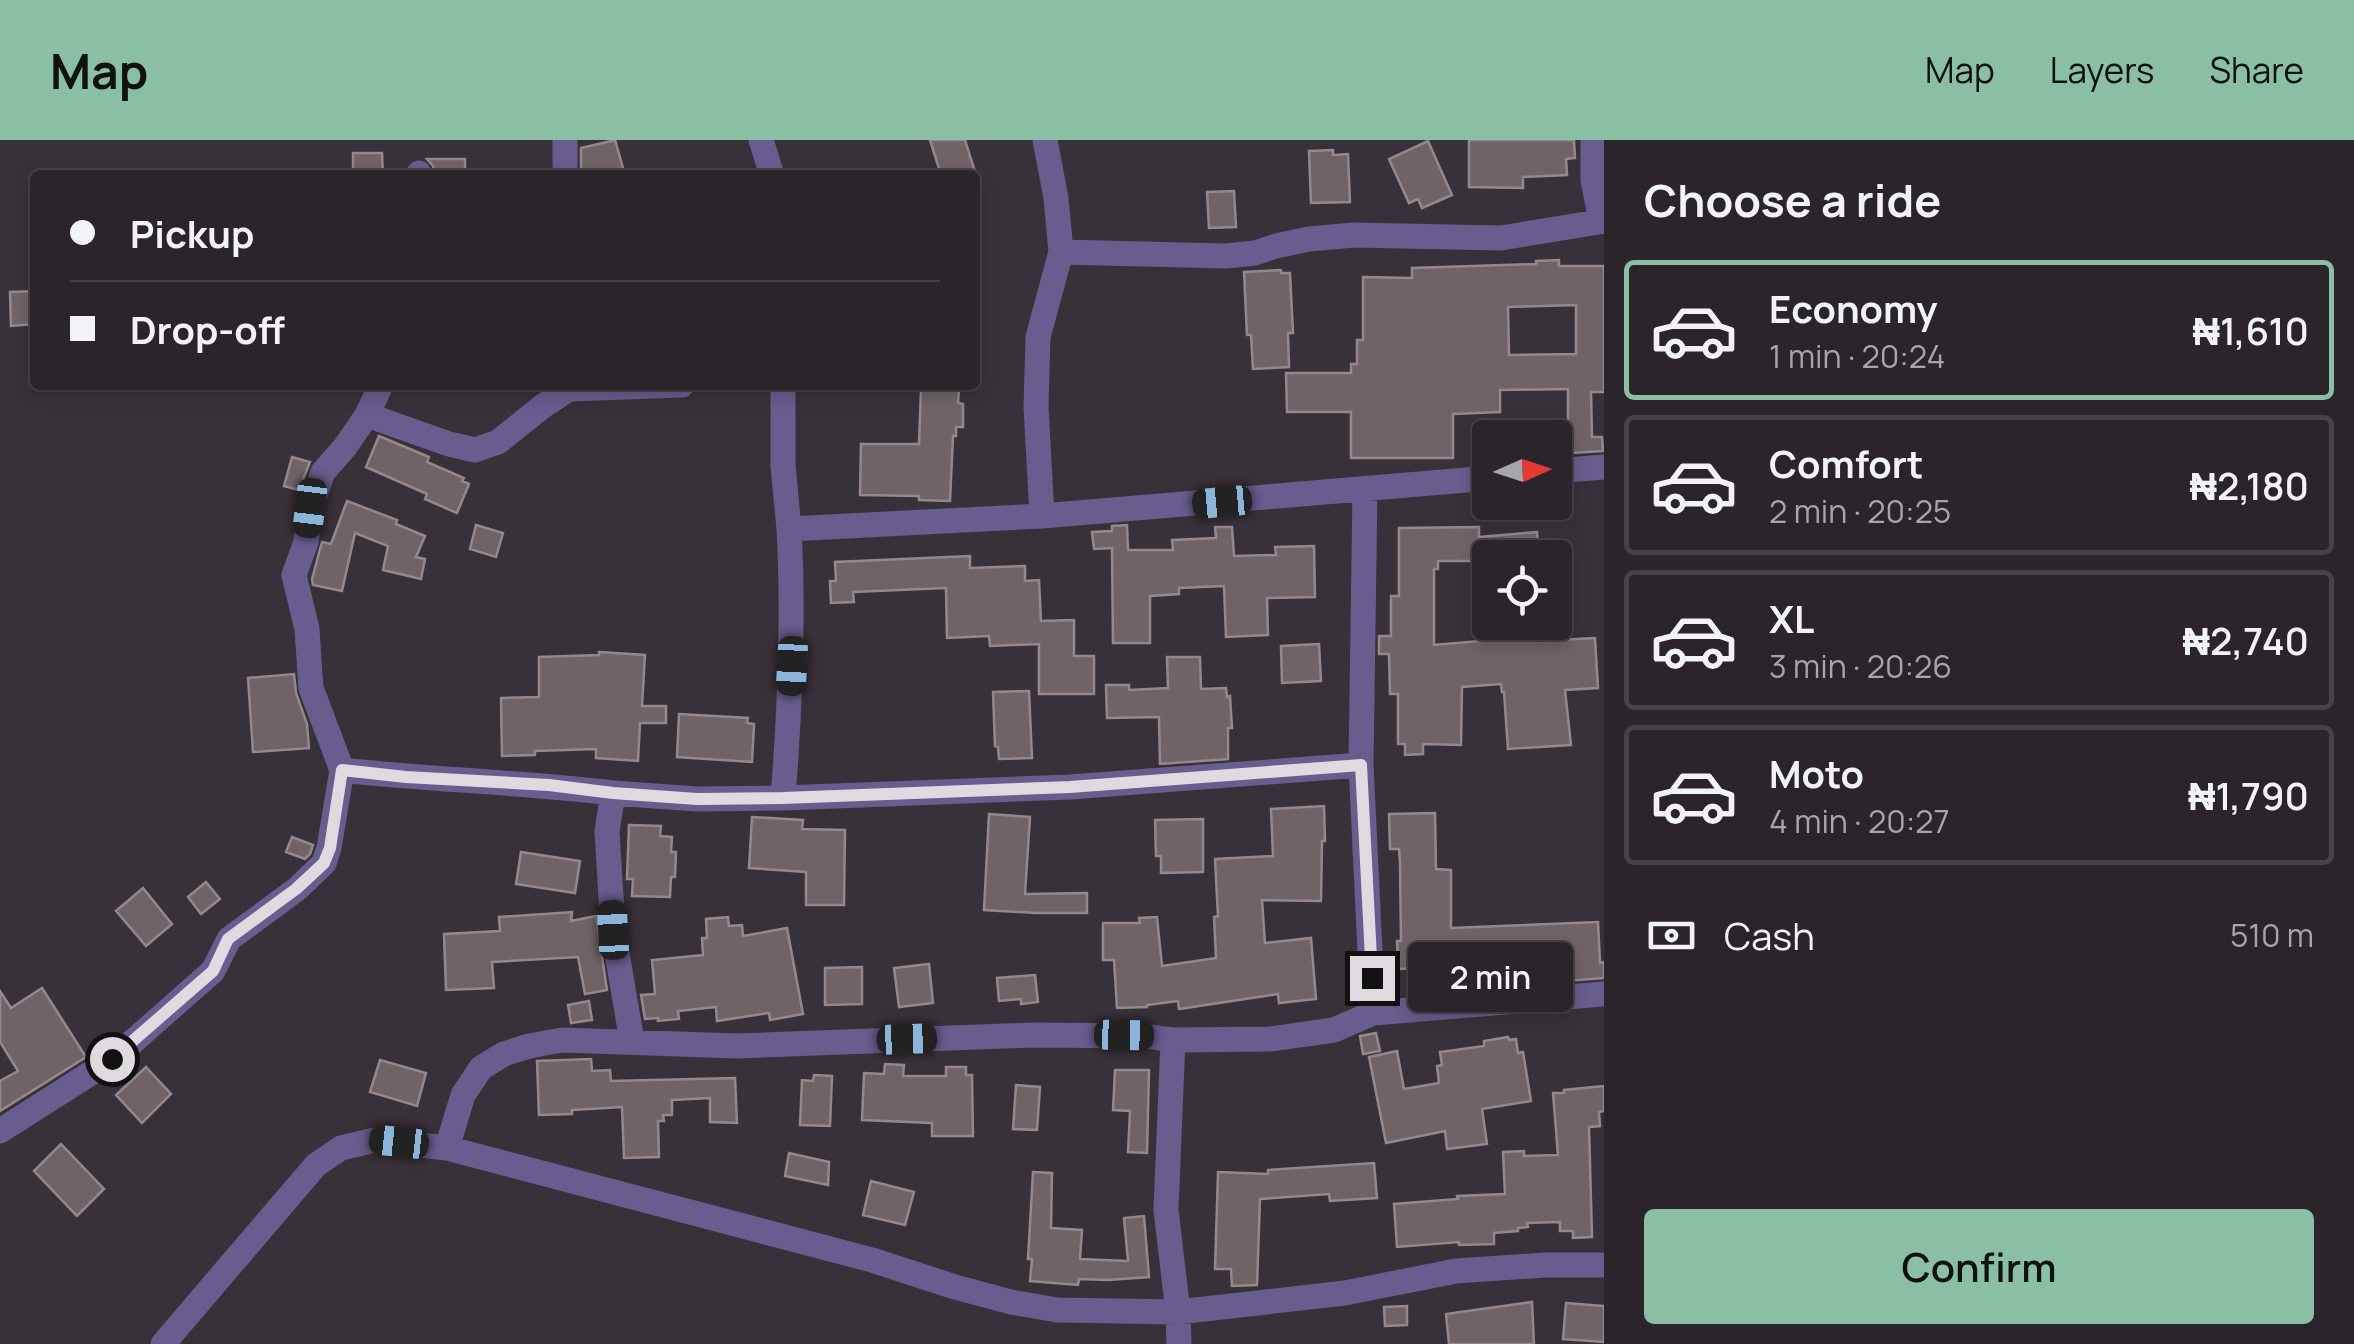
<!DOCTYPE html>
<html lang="en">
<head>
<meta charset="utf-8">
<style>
  :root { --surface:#2b252b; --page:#332d33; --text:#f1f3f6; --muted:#a6a5a9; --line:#474247; --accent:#8abfa5 }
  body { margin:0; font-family:Manrope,sans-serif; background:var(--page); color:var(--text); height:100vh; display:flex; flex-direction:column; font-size:38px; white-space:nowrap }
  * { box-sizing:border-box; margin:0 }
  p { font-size:32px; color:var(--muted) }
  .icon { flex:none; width:55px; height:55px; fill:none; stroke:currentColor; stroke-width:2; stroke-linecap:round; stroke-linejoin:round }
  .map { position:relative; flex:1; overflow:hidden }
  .drawer { display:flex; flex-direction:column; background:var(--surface); width:750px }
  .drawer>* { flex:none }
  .hud { position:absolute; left:30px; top:30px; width:950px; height:220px; border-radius:10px; box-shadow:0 5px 15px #0003,0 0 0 2px var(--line); display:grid; align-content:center; height:220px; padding:0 40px; background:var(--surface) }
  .needle { width:65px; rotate:87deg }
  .fabs { position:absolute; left:1472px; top:280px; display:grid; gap:20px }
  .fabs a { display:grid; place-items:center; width:100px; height:100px; border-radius:10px; background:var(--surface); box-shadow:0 5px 15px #0003,0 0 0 2px var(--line); font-size:50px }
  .end { position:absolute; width:45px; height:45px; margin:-22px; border:12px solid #dfdadf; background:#111; box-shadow:0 0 0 5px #111 }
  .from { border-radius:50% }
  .bubble { position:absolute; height:70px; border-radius:10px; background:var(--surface); box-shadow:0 5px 15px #0003,0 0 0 2px var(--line); font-size:32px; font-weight:600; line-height:70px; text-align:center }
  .car { position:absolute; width:30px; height:60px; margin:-30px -15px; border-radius:12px; box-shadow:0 0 8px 2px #0007; background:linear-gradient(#222 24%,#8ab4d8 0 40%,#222 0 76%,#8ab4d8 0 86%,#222 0) }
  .hud b { display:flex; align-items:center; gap:35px; height:95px; font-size:38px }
  .hud b+b { border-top:2px solid var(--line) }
  .hud i { width:25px; height:25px; background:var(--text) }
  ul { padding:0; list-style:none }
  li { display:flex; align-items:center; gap:30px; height:140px; margin:0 20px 15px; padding:0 20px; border:5px solid var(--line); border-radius:10px }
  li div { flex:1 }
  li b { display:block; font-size:38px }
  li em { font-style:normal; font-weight:600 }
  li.active { border-color:var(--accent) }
  li>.icon { width:90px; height:90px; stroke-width:1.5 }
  h2 { padding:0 40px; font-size:45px; line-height:120px }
  .pay { display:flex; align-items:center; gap:25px; height:110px; padding:0 40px; font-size:38px }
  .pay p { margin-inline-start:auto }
  .cta { display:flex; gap:20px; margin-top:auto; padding:20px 40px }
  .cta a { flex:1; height:115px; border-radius:10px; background:var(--accent); color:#111; font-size:40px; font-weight:600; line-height:115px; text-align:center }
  header { display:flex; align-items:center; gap:60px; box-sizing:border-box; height:140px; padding:0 50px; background:var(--accent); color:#111 }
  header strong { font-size:48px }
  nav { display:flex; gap:55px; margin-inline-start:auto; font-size:35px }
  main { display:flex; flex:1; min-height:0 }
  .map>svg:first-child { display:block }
  .building { fill:#6f6367; stroke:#94888c; stroke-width:2.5; fill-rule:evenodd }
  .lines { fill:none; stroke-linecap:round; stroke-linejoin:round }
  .minor { stroke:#695c8e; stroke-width:25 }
  .route { stroke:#dfdadf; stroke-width:12 }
</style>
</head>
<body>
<header>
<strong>Map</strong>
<nav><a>Map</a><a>Layers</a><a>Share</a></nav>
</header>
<main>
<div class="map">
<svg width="1604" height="1204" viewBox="0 0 1604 1204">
  <rect width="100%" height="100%" fill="#393139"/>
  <path class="building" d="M615,0L625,35H581V8Z
    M930,0H965L976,35H941Z
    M1469,0H1574L1575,18L1566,19L1567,35L1523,37V48L1469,47Z
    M1428,1L1452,55L1422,68L1418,59L1409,63L1389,19Z
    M1333,10V15L1348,14L1350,62L1311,63L1309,11Z
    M353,13H382L383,35H353Z
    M427,19H465V35H435L433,26Z
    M1234,51L1236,87L1209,88L1207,52Z
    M1559,120V126H1604V252H1591L1592,297H1602L1603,311L1572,313L1570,293H1568V249L1500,250V272L1453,274V318H1351V272H1287L1286,233H1351V224H1357V200H1363V137L1412,138V128L1536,124V121ZM1576,165V214L1509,215L1508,167Z
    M1281,130V133H1290L1293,193H1288L1289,227L1253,229L1251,195H1247L1244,132Z
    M35,151V184L11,186L10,152Z
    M921,248L959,249L958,263L963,264V287H956V296H953L950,361L919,360V356L860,355L861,304H919Z
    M379,296L429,317L427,322L464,338L462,341L469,344L457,373L425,359L427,354L366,327Z
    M292,317L310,322L299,350L284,346Z
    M347,361L397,380L396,384L425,396L416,417L425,419L421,439L383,430L388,406L355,393L342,451L313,445L312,439L322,402L331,404Z
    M476,385L503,393L496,417L470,409Z
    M1127,385L1128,410H1173L1172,400L1216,398L1215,387H1232L1234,416L1276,415L1275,407L1314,406L1315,457L1267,458L1268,495L1226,497L1224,446L1179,448V454L1150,456V503H1113L1112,408L1094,409L1092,392L1112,391V386Z
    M1479,387V397L1537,392L1539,418H1479V421H1438V429H1434V505L1536,496L1537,501L1595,498L1598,548L1565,550L1571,605L1508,609L1504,552H1502L1501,544L1462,547L1461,605L1423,604V614L1405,615V604H1398V554H1390L1389,514H1379V496H1391V456H1399V388Z
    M970,416V428L1025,426V441L1039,440L1041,481L1074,480V516H1094V554H1039V504L990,506L989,496L947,498L946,448L853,452L854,462L831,463L830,441H836L835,422Z
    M1319,504L1321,541L1282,543L1281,506Z
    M599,512L645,515L642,566H666V583H640L638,621L596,618V609L535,611V615L502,616L501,558L539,557V517L599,515Z
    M1167,517H1200L1201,549L1226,548L1227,557L1230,556L1232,588H1228V619L1160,624L1159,577L1107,578L1106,545H1129V550L1168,548Z
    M294,534L296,553L307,584L309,608L253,612L248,538Z
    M1029,551L1032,618L999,619L998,607L995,606L993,552Z
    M679,574L748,578L747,583L754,584L752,622L677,617Z
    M1324,666L1325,701H1322L1321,761L1262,760L1265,803L1311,798L1316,859L1279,863L1278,854L1179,869L1178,861L1147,865V867L1117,868L1114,820H1103V783H1140L1139,778L1157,777L1162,826L1216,818L1214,777L1218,776L1215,719L1273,716L1271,669Z
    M1435,673L1436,729L1451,730V788L1598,782L1600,823L1604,822V838L1541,843L1540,831L1501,833V842L1469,844V849L1435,852L1433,828L1398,829L1397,801H1401L1400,723L1399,709H1390L1389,674Z
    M989,674L1030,677L1025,754L1087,753V773H1036L984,770Z
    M752,677L803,680L802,689L845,690L844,765H806V732L749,728Z
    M1203,679V732L1161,733V716H1156L1155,680Z
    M629,685L661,686L660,696L672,697L671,712H676L675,737H671L670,757L632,756L633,739H627Z
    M292,697L313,705L310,714L305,719L286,712Z
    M521,712L580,721L575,753L516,744Z
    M206,742L220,759L201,774L188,757Z
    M143,748L172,784L146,806L116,771Z
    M572,772L571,781L596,776L607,850L585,854L578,817L492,822L494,848L446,850L444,794L500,791L499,777Z
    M728,777L729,786L742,785L743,796L787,788L803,874L770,880L769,873L717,881L716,867L678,871L679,879L658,881V878L645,879L641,855L655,854L652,820L703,815L702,798H707L706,779Z
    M929,824L933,863L899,867L894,828Z
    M862,827V864L825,865V828Z
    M1035,835L1038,862L1021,864V859L999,861L997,838Z
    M42,848L86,917L0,971V941L18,931L0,902V851L11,868Z
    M589,861L592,880L571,883L568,865Z
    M1376,893L1380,911L1363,914L1360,896Z
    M1508,897L1509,900L1516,899L1518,913L1523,912L1531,961L1482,969L1487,1004L1447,1009L1445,991L1386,1003L1369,917L1397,911L1404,949L1439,943L1437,926L1442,925L1440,912L1484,906V901Z
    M591,919L592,931L610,930L611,941L735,938L737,983L710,982V958L672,960V975H663L664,981H658L659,1017L624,1018L622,967L572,970V974L539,975L537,921Z
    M380,920L426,933L417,966L370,952Z
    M885,924L904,925L903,936H946V927H966V935H972L973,996H932V983L862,980L864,933L884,934Z
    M146,927L171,954L142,983L116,955Z
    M1115,930H1149L1147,1013L1128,1012L1130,971L1113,970Z
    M814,935L832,936L830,986L800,985L802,940L813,941Z
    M1016,945L1040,947L1037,990L1013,989Z
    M1604,946V971L1599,972L1600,986L1589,987L1592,1097L1573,1098V1091H1560V1082L1527,1083L1528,1087L1518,1088V1091L1494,1093V1104L1459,1105V1102L1397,1107L1394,1064L1458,1059L1457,1056L1505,1054L1503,1012L1524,1011V1016L1558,1015L1553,953H1564V950Z
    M61,1004L104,1049L77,1076L34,1031Z
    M789,1013L829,1022L828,1045L785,1036Z
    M1374,1023L1377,1058L1330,1061L1329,1054L1260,1059L1257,1145L1232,1146L1231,1129H1215L1218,1032L1268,1034V1030Z
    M1033,1032L1052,1033L1051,1088L1082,1090L1080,1119L1128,1121L1124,1078L1144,1076L1149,1137L1108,1140L1079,1139L1078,1145L1030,1141L1032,1119H1028Z
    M871,1041L914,1052L905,1085L863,1075Z
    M1532,1162L1534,1204H1449L1446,1174Z
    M1566,1163L1604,1166V1202L1563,1199Z
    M1407,1166V1185L1385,1186L1384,1167Z"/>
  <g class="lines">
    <path class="minor" d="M565,0V35
      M761,0L772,35
      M1593,0V40L1601,81
      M419,33V35
      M1061,112L1226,116L1255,113L1276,106L1309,99L1354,95L1501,98L1604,81
      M381,245L367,275L345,307L323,332L310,368L306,402L294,435L307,489L311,548L342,630C432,640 523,642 613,653
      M783,245V325L789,389
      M367,275L449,304L475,310L498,302L543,266L569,249L682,245
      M1555,331L1604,327
      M1365,349L1361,625L1373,873
      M1042,376L1490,338
      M783,658L1070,647L1361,625
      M1173,900L1166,1070L1178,1172L1179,1204
      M632,901L613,790L607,691L613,653L697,659L783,658C790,568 794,479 789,389L1042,376L1036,266L1038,197L1061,112L1056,58L1045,0
      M0,991L113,919L213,831L229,799L297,749L324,723L329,708L342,630
      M447,1008L463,955L481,928L504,914L529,906L562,900L737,906L1034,895L1145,896L1173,900L1270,899L1334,890L1373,873L1604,854
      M163,1204L316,1025L341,1008L375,1000L447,1008L872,1120L955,1147L1011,1162L1057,1170L1178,1172L1345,1153L1456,1131L1545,1125H1604"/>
  </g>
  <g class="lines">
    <path class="route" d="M112,919L213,831L228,799L296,749L324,723L330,708L342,630L406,637L549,645L613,653L697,659L783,658L1070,647L1361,625L1372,838"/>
  </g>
</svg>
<div class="fabs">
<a><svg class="needle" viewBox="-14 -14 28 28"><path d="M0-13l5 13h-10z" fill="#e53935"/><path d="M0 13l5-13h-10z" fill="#a6a5a9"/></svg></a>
<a><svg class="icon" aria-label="locate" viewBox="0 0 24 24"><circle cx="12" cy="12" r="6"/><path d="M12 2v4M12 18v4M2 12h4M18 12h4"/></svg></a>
</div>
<i class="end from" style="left:112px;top:919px"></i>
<i class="end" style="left:1372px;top:838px"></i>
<div class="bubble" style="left:1408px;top:802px;width:165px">2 min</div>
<i class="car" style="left:1222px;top:362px;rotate:265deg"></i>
<i class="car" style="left:310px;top:368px;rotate:187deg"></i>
<i class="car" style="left:792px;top:526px;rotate:183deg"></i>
<i class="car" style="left:613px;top:790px;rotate:357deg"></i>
<i class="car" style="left:1124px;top:895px;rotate:91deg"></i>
<i class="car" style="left:907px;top:899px;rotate:88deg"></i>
<i class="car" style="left:399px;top:1002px;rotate:276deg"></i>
<div class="hud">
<b><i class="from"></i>Pickup</b>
<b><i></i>Drop-off</b>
</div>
</div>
<section class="drawer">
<h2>Choose a ride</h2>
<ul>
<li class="active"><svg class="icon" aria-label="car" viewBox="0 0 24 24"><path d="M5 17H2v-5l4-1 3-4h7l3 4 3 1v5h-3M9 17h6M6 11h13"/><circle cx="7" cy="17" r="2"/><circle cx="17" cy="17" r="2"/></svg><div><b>Economy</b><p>1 min · 20:24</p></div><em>₦1,610</em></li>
<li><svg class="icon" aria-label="car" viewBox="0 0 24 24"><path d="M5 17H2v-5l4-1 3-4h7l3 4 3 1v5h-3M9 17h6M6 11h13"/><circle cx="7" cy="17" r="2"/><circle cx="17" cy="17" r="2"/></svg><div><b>Comfort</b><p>2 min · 20:25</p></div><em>₦2,180</em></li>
<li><svg class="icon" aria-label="car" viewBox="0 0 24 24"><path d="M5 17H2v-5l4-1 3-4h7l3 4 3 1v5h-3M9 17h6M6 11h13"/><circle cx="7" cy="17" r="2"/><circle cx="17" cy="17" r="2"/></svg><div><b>XL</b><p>3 min · 20:26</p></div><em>₦2,740</em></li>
<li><svg class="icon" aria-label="car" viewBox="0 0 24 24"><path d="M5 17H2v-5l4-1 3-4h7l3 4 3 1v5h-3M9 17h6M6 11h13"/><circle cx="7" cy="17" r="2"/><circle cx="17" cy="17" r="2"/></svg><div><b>Moto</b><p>4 min · 20:27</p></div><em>₦1,790</em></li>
</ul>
<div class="pay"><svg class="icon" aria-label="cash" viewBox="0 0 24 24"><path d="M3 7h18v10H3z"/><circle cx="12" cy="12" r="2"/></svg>Cash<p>510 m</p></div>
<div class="cta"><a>Confirm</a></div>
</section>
</main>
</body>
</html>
